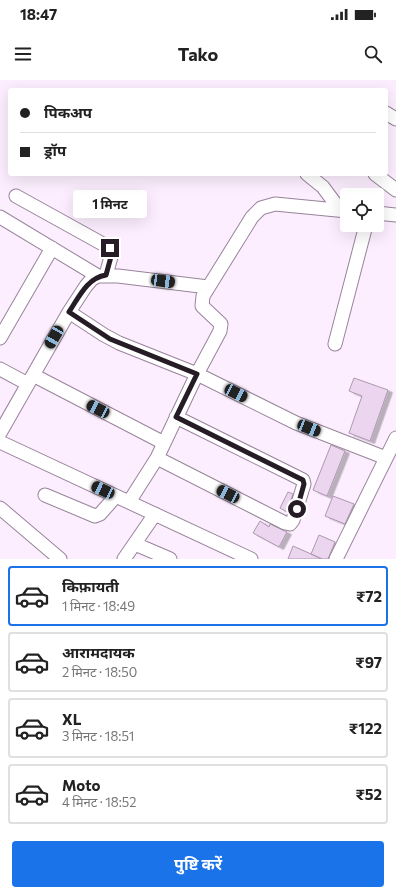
<!DOCTYPE html>
<html lang="hi">
<head>
<meta charset="utf-8">
<style>
  :root { --surface:#fff; --page:#f2f2f2; --text:#222; --muted:#767676; --line:#e0e0e0; --accent:#1a73e8 }
  body { margin:0; font-family:Commissioner,"Noto Sans Devanagari",sans-serif; background:var(--page); color:var(--text); height:100vh; display:flex; flex-direction:column; font-size:15px; white-space:nowrap }
  * { box-sizing:border-box; margin:0 }
  p { font-size:13px; color:var(--muted) }
  .icon { flex:none; width:22px; height:22px; fill:none; stroke:currentColor; stroke-width:2; stroke-linecap:round; stroke-linejoin:round }
  .map { position:relative; height:479px; overflow:hidden }
  .sheet { display:flex; flex-direction:column; background:var(--surface); flex:1 }
  .sheet>* { flex:none }
  .top-card { position:absolute; left:8px; top:8px; width:380px; height:88px; border-radius:4px; box-shadow:0 4px 16px #0002; display:grid; align-content:center; height:88px; padding:0 12px; background:var(--surface) }
  .buttons { position:absolute; left:340px; top:108px; display:grid; gap:8px }
  .buttons a { display:grid; place-items:center; width:44px; height:44px; border-radius:4px; background:var(--surface); box-shadow:0 4px 16px #0002; font-size:20px }
  .end { position:absolute; width:18px; height:18px; margin:-9px; border:5px solid #251c26; background:#fff; box-shadow:0 0 0 2px #fff }
  .from { border-radius:50% }
  .bubble { position:absolute; height:28px; border-radius:4px; background:var(--surface); box-shadow:0 4px 16px #0002; font-size:13px; font-weight:700; line-height:28px; text-align:center }
  .car { position:absolute; width:12px; height:24px; margin:-12px -6px; border-radius:5px; box-shadow:0 0 3px 1px #0007; background:linear-gradient(#222 24%,#8ab4d8 0 40%,#222 0 76%,#8ab4d8 0 86%,#222 0) }
  .top-card b { display:flex; align-items:center; gap:14px; height:38px; font-size:15px }
  .top-card b+b { border-top:1px solid var(--line) }
  .top-card i { width:10px; height:10px; background:var(--text) }
  ul { padding:7px 0 0; list-style:none }
  li { display:flex; align-items:center; gap:12px; height:60px; margin:0 8px 6px; padding:0 4px; border:2px solid var(--line); border-radius:4px }
  li div { flex:1 }
  li b { display:block; font-size:15px }
  li em { font-style:normal; font-weight:700 }
  li.on { border-color:var(--accent) }
  li>.icon { width:36px; height:36px; stroke-width:1.5 }
  .cta { display:flex; gap:8px; margin-top:auto; padding:8px 12px }
  .cta a { flex:1; height:46px; border-radius:4px; background:var(--accent); color:#fff; font-size:16px; font-weight:700; line-height:46px; text-align:center }
  .status { display:flex; justify-content:space-between; align-items:center; height:28px; padding:0 20px; background:var(--surface); direction:ltr }
  .status svg { height:11px; fill:currentColor }
  header { display:flex; justify-content:space-between; align-items:center; height:52px; padding:0 12px; background:var(--surface); font-size:18px; font-weight:700 }
  .map>svg:first-child { display:block }
  .building { fill:#ecd5ef; stroke:#ae98b0; filter:url(#shadow) }
  .lines { fill:none; stroke-linecap:round; stroke-linejoin:round }
  .minor-casing { stroke:#98839b; stroke-width:15 }
  .minor { stroke:#fff; stroke-width:13 }
  .route { stroke:#251c26; stroke-width:5 }
</style>
</head>
<body>
<div class="status"><b>18:47</b><svg viewBox="0 0 49 12"><path d="M0 12V9h3v3zM5 12V6h3v6zM10 12V3h3v9zM15 12V0h3v12zM26 1h20v11H26zM47 4h2v5h-2z"/></svg></div>
<header><svg class="icon" aria-label="menu" viewBox="0 0 24 24"><path d="M4 6h16M4 12h16M4 18h16"/></svg>Tako<svg class="icon" aria-label="search" viewBox="0 0 24 24"><circle cx="10" cy="10" r="6"/><path d="M15 15l6 6"/></svg></header>
<div class="map">
<svg width="396" height="479" viewBox="0 0 396 479">
  <defs>
    <filter id="shadow"><feDropShadow dx="4.5" dy="2.5" stdDeviation="0" flood-color="#0004"/></filter>
  </defs>
  <rect width="100%" height="100%" fill="#fceefe"/>
  <path class="building" d="M354,298L388,310L370,361L349,353L362,316L349,311Z
    M331,365L345,371L327,416L313,410Z
    M288,412L293,414L287,432L280,428Z
    M333,416L354,424L345,444L325,436Z
    M260,441L269,447L270,444L287,452L279,467L253,453Z
    M319,455L335,462L328,479H322L311,474Z
    M293,466L311,474L322,479H288Z"/>
  <g class="lines">
    <g class="minor-casing">
      <path id="minor" d="M386,33L396,39
        M307,94L323,107L340,130
        M375,94L396,110
        M16,116L110,168L112,173L106,195
        M377,133L396,135
        M0,137L98,196
        M69,232L104,255L119,263L197,294L296,343L386,378
        M0,258L52,168
        M335,264L366,145
        M0,289L28,304
        M33,295L164,363
        M0,353L69,232L86,206L92,199L98,196H118L208,207
        M0,362L251,479
        M157,378L285,443L290,444L293,440L304,404L303,400L176,337
        M45,415L95,436L100,434L116,416
        M129,422L157,378L197,294L220,251L221,244L202,226L203,216L252,137L261,128L275,124L347,131
        M0,428L60,479
        M135,464L170,479
        M124,479L155,434
        M336,479L396,358"/>
    </g>
    <use href="#minor" class="minor"/>
  </g>
  <g class="lines">
    <path class="route" d="M110,168L112,173L106,195C87,198 79,217 69,232L110,259L197,294L176,337L303,400L304,404L297,429"/>
  </g>
</svg>
<div class="buttons">
<a><svg class="icon" aria-label="locate" viewBox="0 0 24 24"><circle cx="12" cy="12" r="6"/><path d="M12 2v4M12 18v4M2 12h4M18 12h4"/></svg></a>
</div>
<i class="end from" style="left:297px;top:429px"></i>
<i class="end" style="left:110px;top:168px"></i>
<div class="bubble" style="left:73px;top:110px;width:74px">1 मिनट</div>
<i class="car" style="left:163px;top:201px;rotate:98deg"></i>
<i class="car" style="left:54px;top:257px;rotate:210deg"></i>
<i class="car" style="left:236px;top:313px;rotate:116deg"></i>
<i class="car" style="left:98px;top:329px;rotate:297deg"></i>
<i class="car" style="left:309px;top:348px;rotate:112deg"></i>
<i class="car" style="left:103px;top:410px;rotate:295deg"></i>
<i class="car" style="left:228px;top:414px;rotate:297deg"></i>
<div class="top-card">
<b><i class="from"></i>पिकअप</b>
<b><i></i>ड्रॉप</b>
</div>
</div>
<section class="sheet">
<ul>
<li class="on"><svg class="icon" aria-label="car" viewBox="0 0 24 24"><path d="M5 17H2v-5l4-1 3-4h7l3 4 3 1v5h-3M9 17h6M6 11h13"/><circle cx="7" cy="17" r="2"/><circle cx="17" cy="17" r="2"/></svg><div><b>किफ़ायती</b><p>1 मिनट · 18:49</p></div><em>₹72</em></li>
<li><svg class="icon" aria-label="car" viewBox="0 0 24 24"><path d="M5 17H2v-5l4-1 3-4h7l3 4 3 1v5h-3M9 17h6M6 11h13"/><circle cx="7" cy="17" r="2"/><circle cx="17" cy="17" r="2"/></svg><div><b>आरामदायक</b><p>2 मिनट · 18:50</p></div><em>₹97</em></li>
<li><svg class="icon" aria-label="car" viewBox="0 0 24 24"><path d="M5 17H2v-5l4-1 3-4h7l3 4 3 1v5h-3M9 17h6M6 11h13"/><circle cx="7" cy="17" r="2"/><circle cx="17" cy="17" r="2"/></svg><div><b>XL</b><p>3 मिनट · 18:51</p></div><em>₹122</em></li>
<li><svg class="icon" aria-label="car" viewBox="0 0 24 24"><path d="M5 17H2v-5l4-1 3-4h7l3 4 3 1v5h-3M9 17h6M6 11h13"/><circle cx="7" cy="17" r="2"/><circle cx="17" cy="17" r="2"/></svg><div><b>Moto</b><p>4 मिनट · 18:52</p></div><em>₹52</em></li>
</ul>
<div class="cta"><a>पुष्टि करें</a></div>
</section>
</body>
</html>
